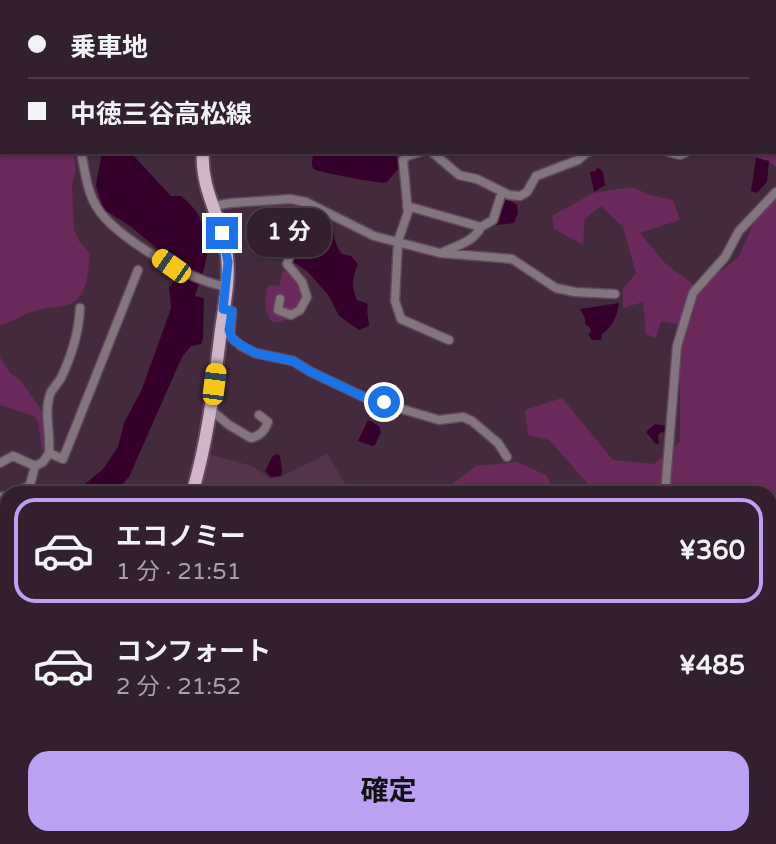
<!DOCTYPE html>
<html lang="ja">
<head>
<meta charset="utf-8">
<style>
  :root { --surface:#32202e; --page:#3d2d3a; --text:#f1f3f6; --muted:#a8a3aa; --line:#4d3e4a; --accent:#bca0f2 }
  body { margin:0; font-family:"Varela Round","Noto Sans JP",sans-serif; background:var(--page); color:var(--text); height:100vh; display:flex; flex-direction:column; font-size:26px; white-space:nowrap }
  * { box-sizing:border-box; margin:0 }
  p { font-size:23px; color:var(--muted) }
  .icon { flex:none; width:38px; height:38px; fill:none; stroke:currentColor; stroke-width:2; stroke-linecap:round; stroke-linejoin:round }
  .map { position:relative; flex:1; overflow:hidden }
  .details { position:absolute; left:0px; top:486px; width:777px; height:359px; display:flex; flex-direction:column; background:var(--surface); border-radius:21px 21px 0 0; box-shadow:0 2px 5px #0004,0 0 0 2px var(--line) }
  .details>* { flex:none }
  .hud { position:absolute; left:0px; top:0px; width:777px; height:154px; box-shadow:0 2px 5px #0004,0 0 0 2px var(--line); display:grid; align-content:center; height:154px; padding:0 28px; background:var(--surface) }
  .end { position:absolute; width:32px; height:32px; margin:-16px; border:9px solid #1a73e8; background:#fff; box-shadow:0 0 0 4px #fff }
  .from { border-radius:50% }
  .bubble { position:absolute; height:49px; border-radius:21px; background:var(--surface); box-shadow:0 2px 5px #0004,0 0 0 2px var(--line); font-size:23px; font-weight:700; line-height:49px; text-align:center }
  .car { position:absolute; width:21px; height:42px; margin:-21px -10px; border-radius:9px; box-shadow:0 0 5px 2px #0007; background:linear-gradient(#f5c518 24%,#345 0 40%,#f5c518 0 76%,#345 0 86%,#f5c518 0) }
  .hud b { display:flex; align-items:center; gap:24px; height:66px; font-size:26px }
  .hud b+b { border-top:2px solid var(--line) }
  .hud i { width:18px; height:18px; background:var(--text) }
  ul { padding:12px 0 0; list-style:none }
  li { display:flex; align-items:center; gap:21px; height:105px; margin:0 14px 10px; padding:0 14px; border:4px solid transparent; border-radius:21px }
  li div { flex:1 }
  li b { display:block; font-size:26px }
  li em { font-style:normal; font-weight:700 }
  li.active { border-color:var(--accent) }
  li>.icon { width:63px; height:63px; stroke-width:1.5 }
  .primary-button { display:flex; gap:14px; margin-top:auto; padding:14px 28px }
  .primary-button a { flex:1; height:80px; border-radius:21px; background:var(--accent); color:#111; font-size:28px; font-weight:700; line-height:80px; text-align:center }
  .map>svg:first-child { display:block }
  .built { fill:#53354b }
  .green { fill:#69295a }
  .water { fill:#36002d }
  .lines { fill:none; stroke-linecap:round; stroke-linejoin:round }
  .stream { stroke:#36002d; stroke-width:2 }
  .canal { stroke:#36002d; stroke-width:7 }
  .street-casing { stroke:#5f495a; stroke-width:11 }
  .primary-casing { stroke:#5f495a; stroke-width:16 }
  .street { stroke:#82757e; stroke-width:8 }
  .primary { stroke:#cfb5c7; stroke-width:12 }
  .route { stroke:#1a73e8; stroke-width:9 }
</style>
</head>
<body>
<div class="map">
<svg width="776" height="844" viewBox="0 0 776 844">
  <rect width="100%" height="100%" fill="#432b3d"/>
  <path class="built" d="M208,454L252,466L270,478L280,477L327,454L351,493L196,494Z"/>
  <path class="green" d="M344,0H545V2H343Z
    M573,0H776V167L769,161L737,152H775V2Z
    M0,39L2,152H74L76,170L72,186L74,229L79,241L90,254C88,271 88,296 70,304C58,308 43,307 31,312C20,316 13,322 0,325Z
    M632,187L650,195L673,200L680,220L640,233L665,263L698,288L738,258L761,207L776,188V844H548V838H770V494L596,493L549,440L528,435L525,410L562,398L613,460L654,464L680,442V325L661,321L656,338L646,334L643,302L623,308V289L636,273L623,227L601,206L585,219L583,245L554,229L552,216L593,193Z
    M283,271L291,273L306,293C298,309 292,323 272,322C263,309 265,300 268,285L279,286Z
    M0,357L10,373L20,380L42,411L47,440L42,451L38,421L34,416L0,405Z
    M517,462L546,475L556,493H440L476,466Z
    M7,780V838H22V844H0V799L4,796Z"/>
  <path class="water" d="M102,152H130L171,196H181C196,209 205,219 203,239L208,242C208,262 201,278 195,296L204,298L203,339L201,344L191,346L182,357L129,477L119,488L114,487L104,493L73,494L103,469L118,447L124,423L142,389L171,308L169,287L174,281L191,277L130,226L103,209L96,185Z
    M314,152H395L400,167L387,182L382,183C373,182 316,172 314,169C310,165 313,157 314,152Z
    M756,158L769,161L767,182L757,193L751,191Z
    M597,167L603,172L605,185L594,192L590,172L596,171Z
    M504,197L517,205L518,213L514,223L496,225Z
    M310,210C345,223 325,229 342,254L351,256L358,264C352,278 351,285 357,300L368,304C366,312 369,318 369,326L359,330L339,316L329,296L307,271L293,262Z
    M619,303C617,317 613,326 602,334L601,340H592L588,334L591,332L590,328L585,324V318L580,309Z
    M368,420L379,426L381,432L375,445L372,446L358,441Z
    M655,424L666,426L665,433L662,432L658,435L659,444L655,443L646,432Z
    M277,454L280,456L282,470L281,476L271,477L265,471L272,457Z
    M177,838H257L259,844H181Z"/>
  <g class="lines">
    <path class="stream" d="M122,485L132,494
      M0,572L7,563"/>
    <path class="canal" d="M394,838L403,844"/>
    <g class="street-casing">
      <path id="street" d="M52,2V0
        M0,16H2
        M775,43L776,42
        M81,152C85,171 87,193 98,209C114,236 196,285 227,286
        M420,152L407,156L403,160L408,212L398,241L395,301L401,319L449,340
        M432,152L459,175L477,179L509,195L520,196L527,192L536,176L578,160L586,153L590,152
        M668,152L680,155L687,152
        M212,206L231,203L290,199L306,202L374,236L440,253L512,259L556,288L575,292L615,294
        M407,206L481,227L493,220L502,192
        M443,252C459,245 473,242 481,227
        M280,299L278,310L291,315L300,310L307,297L302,282L287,264L306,202
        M223,309L232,311L230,336L241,346L255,353L293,361L311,372L368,399L439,420L463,417L472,421L498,443L507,457
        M211,410L229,425L251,438C260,436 265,431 268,422L259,415
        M49,453C51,433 43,411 51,392C54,387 58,383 61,378C71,357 79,331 80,308
        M0,463L13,456L35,466
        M15,494L30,485
        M34,494L30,485L35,466L43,462L49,453L63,459L138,270
        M665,494L677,346L693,293L725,257L739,231L776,192
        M0,497L7,496
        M0,705L7,701
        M473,844L482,838"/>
    </g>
    <g class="primary-casing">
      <path id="primary" d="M225,2V0
        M192,494C208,440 214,386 221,330C224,306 230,280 227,256C223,220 200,190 203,152
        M168,838L170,844"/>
    </g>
    <use href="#street" class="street"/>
    <use href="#primary" class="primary"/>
  </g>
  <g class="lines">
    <path class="route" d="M222,233L228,262L223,309L232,311L229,330L233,340L255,353L293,361L311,372L368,399L384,402"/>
  </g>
</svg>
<i class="end from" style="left:384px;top:402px"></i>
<i class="end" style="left:222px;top:233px"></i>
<div class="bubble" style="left:247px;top:208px;width:84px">1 分</div>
<i class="car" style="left:171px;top:266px;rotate:305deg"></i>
<i class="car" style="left:214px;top:384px;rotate:7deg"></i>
<div class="hud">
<b><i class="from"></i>乗車地</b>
<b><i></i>中徳三谷高松線</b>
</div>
<section class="details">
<ul>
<li class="active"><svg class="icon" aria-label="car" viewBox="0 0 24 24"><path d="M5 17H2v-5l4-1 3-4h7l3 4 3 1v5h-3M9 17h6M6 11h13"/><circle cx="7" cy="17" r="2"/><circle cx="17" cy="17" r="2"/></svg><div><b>エコノミー</b><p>1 分 · 21:51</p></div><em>¥360</em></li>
<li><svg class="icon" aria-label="car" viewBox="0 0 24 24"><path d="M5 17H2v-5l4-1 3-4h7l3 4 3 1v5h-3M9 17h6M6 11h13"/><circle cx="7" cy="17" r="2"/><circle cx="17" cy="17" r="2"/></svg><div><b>コンフォート</b><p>2 分 · 21:52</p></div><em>¥485</em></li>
</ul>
<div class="primary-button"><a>確定</a></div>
</section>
</div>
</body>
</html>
